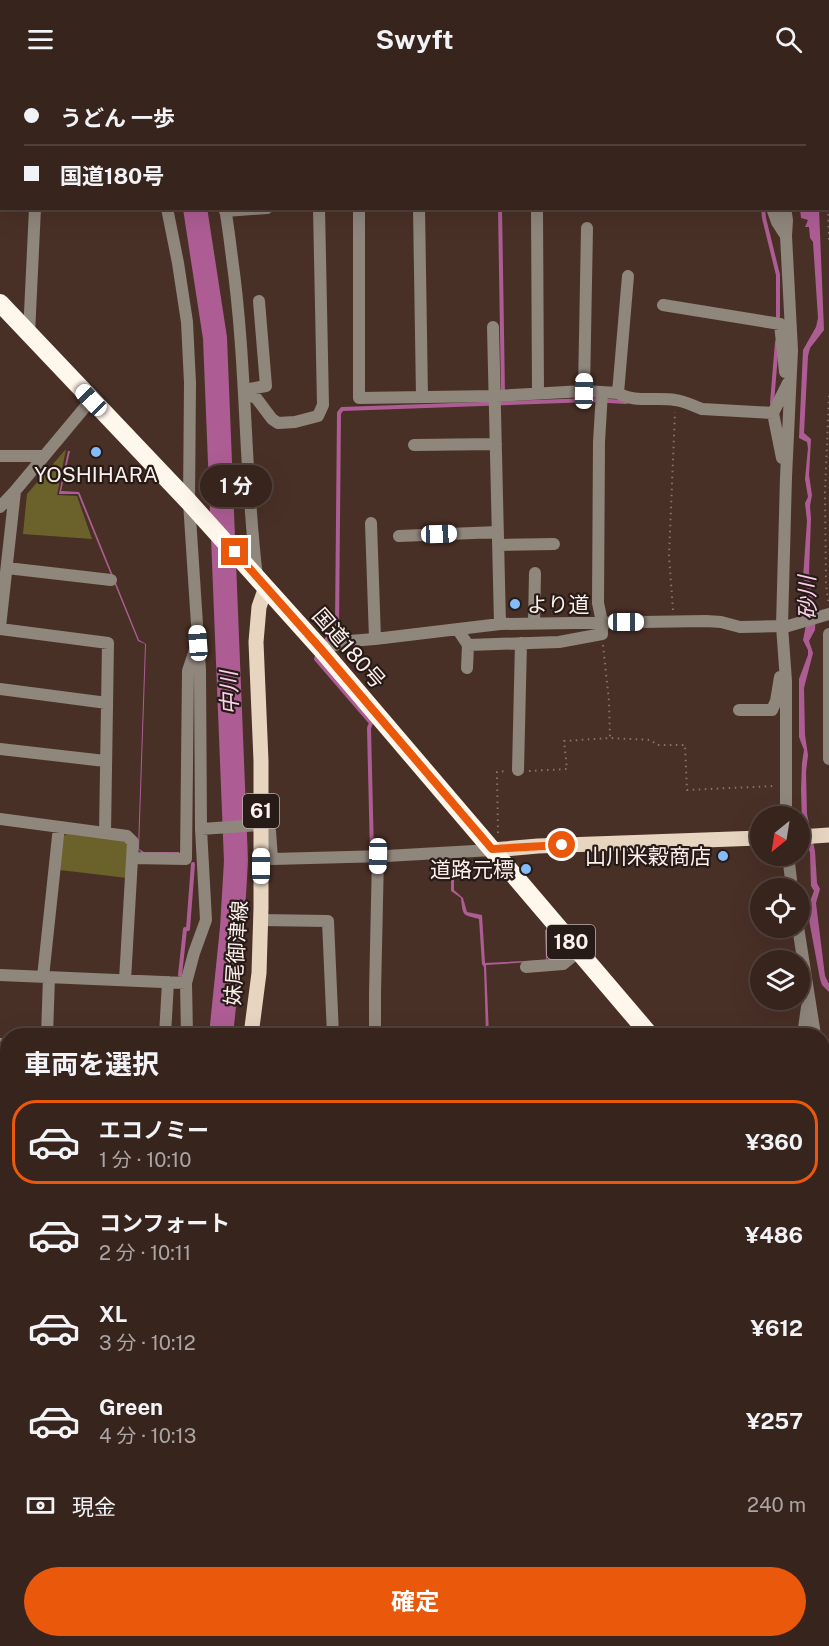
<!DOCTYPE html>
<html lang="ja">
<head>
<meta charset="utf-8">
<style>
  :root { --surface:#37241d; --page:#42302a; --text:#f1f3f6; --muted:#aaa4a4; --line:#51413b; --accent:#ea580c }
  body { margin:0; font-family:"Public Sans","Noto Sans JP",sans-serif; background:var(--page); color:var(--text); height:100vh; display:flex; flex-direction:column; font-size:22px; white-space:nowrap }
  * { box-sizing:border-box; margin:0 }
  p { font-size:20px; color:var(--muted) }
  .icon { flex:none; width:33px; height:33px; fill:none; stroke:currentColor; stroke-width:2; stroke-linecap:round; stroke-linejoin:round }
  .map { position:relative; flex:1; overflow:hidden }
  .panel { position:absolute; left:0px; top:950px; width:830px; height:620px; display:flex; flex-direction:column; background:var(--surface); border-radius:24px 24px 0 0; box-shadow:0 6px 24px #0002,0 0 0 2px var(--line) }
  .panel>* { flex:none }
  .top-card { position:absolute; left:0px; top:0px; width:830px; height:132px; box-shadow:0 6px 24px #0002,0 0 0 2px var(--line); display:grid; align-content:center; height:132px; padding:0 24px; background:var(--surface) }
  .needle { width:39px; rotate:210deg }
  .buttons { position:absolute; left:750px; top:728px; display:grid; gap:12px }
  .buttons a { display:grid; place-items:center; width:60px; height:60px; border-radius:50%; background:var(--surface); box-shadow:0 6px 24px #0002,0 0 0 2px var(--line); font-size:30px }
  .end { position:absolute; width:27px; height:27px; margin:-14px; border:8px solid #ea580c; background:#fff; box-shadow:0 0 0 3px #fff }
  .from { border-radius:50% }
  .bubble { position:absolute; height:42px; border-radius:21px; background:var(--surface); box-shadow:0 6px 24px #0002,0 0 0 2px var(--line); font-size:20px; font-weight:700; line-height:42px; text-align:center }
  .car { position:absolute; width:18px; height:36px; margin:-18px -9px; border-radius:8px; box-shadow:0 0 4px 2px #0007; background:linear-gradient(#fff 24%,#345 0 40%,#fff 0 76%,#345 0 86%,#fff 0) }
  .top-card b { display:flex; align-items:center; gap:21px; height:57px; font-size:22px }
  .top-card b+b { border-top:2px solid var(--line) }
  .top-card i { width:15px; height:15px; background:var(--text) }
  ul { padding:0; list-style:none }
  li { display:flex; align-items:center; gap:18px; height:84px; margin:0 12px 9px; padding:0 12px; border:3px solid transparent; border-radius:24px }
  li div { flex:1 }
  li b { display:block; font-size:22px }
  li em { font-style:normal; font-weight:700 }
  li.current { border-color:var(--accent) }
  li>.icon { width:54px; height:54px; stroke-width:1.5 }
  h2 { padding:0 24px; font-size:27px; line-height:72px }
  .pay { display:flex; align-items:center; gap:15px; height:66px; padding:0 24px; font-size:22px }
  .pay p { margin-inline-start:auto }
  .action { display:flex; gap:12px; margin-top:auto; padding:12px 24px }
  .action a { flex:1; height:69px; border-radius:36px; background:var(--accent); color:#fff; font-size:24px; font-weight:700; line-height:69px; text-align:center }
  header { display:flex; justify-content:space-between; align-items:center; height:78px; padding:0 24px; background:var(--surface); font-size:27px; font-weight:700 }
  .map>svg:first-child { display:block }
  .green { fill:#6b622b }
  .water { fill:#ad5d93 }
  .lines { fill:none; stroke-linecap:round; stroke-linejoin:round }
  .stream { stroke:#ad5d93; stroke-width:4 }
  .river { stroke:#ad5d93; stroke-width:24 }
  .path { stroke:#88736c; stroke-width:2; stroke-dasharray:1.5 4.5; stroke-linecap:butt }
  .street { stroke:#8f867c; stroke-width:12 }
  .primary { stroke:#e7d5c0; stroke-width:15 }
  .highway { stroke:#fff6ec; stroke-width:18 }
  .route { stroke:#ea580c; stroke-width:8 }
  .poi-dot { fill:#84bcfb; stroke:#271b17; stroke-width:2 }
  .labels { text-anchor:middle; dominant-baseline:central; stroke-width:4.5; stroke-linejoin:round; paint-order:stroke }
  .shield { fill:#271b17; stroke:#beb0ac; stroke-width:1.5 }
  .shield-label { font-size:20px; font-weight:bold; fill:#fef0ec }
  .poi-label { font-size:21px; fill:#fef0ec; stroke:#271b17; text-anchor:end }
  .street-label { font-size:21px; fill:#fef0ec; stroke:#271b17 }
  .water-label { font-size:22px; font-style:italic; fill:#fdd0ec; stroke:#271b17 }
</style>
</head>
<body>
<header><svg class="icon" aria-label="menu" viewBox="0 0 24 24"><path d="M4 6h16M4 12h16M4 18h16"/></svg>Swyft<svg class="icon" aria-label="search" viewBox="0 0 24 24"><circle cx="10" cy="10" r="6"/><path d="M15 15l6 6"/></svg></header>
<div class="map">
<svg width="829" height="1568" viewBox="0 0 829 1568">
  <rect width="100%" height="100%" fill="#493027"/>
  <path class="green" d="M66,371L57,417L77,418L92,461L23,456L27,416Z
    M69,754L124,762L128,765L127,800L60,792L64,758Z
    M532,1562H593V1568H531Z"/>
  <path class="water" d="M800,131H819L824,252L810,270L808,278L804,355L811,361L809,397L812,417L810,428L811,440L809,494L812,518L816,530L815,552L809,563L813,575L804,610L805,657L808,677L806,694L807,736L815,773L817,805L820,811L816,825L825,898L829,906V914L822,907L820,901L807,831L814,813L811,808L810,775L802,745L801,711L802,685L804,672L799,659V601L808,577V572L803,562L806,547L798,534C809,525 809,513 803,500L807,443L805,425L808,419L805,401L808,370L807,364L799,360L803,272L816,249L818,240L813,164L810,160L809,149H805L808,142L801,140Z
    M68,373H70L61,413L79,414L80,416L139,562L146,566L139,771L144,774H179V775L143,776L138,771L145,566L138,563L78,416H59Z
    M454,776V812L463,820L467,834L482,837L485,885L546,882L545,852H546L547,883L486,887L489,957H486L484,889L482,886L479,841C463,836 463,840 461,820L451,813V778Z"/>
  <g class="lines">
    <path class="stream" d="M498,0V2
      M74,2V0
      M765,2V0
      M500,130L503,316
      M763,130L764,140L778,197V239
      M772,325L777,264
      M326,562L337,550L339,335L342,331L591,322L626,324
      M317,578L316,581L371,645L369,650L372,776
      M180,897L185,851H188L193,786"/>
    <path class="river" d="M169,0V2
      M195,130L215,260L236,783L232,850L221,957
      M183,1568V1562"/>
    <path class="path" d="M822,0V2
      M828,130L829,163
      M828,523L826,506L825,415L829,316
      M673,532L669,478L675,334
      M603,567L609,623L610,660
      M529,693L567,691L564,663L610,660L651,662L657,667H685L687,712L774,708
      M498,755L497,694L506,693
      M161,1568V1562
      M461,1568L462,1562"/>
    <path class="street" d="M33,0V2
      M111,0L112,2
      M125,0V2
      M181,0L182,2
      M687,0V2
      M728,0V2
      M781,0V2
      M100,2V0
      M828,108L829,107
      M0,114H2
      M167,130L178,185L187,244L190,305L189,424L200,592L201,751L206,842L194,875L186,905L187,957
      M225,130C228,147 230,164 232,180C247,286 244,393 257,499
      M359,130V320L495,318L584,313L618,315L628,198
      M419,130L422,319
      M537,130L538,315
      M772,130L777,144L786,158
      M785,130L787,142L786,158L792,272L786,399L782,548L786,603V738
      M225,133L267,130
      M663,227L780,246L785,294
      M493,249L500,546
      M29,256L35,130
      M244,312L257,321L272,341L278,345L295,344L318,338L323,327L319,130
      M244,312L266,308L259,223
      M584,313L587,150
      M618,315C633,325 657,319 675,322C685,323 693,328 702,331L773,335
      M414,367L496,366
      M0,378H44
      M782,380L773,335L788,305
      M0,429L15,413L91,322
      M371,445L375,561
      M399,458L498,454
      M499,467L554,466
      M7,490L111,502
      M534,546L535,495
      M0,549L15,413
      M0,551L108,565L105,755
      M458,552L468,567L559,564L602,556V544L598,525L599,364L602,314
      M829,556V681
      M321,571L349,563L375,561L500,546L706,543L721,544L740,549L782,548H788L829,536
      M467,590L468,567
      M0,611L107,625
      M739,632H772L776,623L780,599
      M0,671L105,683
      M518,692L521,565
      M0,741L127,758L133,764L125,902
      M201,751L261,747L270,753L272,781L386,778L492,772
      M788,777L792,810
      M133,780L186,781L188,593L196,569
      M261,842L328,843L333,957
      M798,849L815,957
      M526,889L563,886L579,873
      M0,897L186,905
      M43,899L59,749
      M47,957L49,899
      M165,957L168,904
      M375,957V915L378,778
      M803,957L807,929
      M0,966H8
      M0,1009L8,1010
      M822,1080L829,1109
      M0,1217H8
      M822,1262L829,1263
      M822,1432H823L829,1409
      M403,1562L404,1568
      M662,1562V1568
      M826,1568L829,1551"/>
    <path class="primary" d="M800,759L829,757
      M492,772L538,768L760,760
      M251,957L259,895L261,830V683L256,564L259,529L266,509
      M214,1568V1562"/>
    <path class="highway" d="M0,225L189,424L321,571L650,957
      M822,1156L829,1163"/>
  </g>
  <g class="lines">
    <path class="route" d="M235,474L321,571L492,771L562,767"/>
  </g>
  <g class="poi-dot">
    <circle cx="96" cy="374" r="6"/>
    <circle cx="515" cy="526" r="6"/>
    <circle cx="723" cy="778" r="6"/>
    <circle cx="526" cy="791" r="6"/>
  </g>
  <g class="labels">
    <g class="shield">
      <rect x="243" y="716" width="36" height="34" rx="4.5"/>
      <rect x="547" y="847" width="48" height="34" rx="4.5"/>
    </g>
    <g class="shield-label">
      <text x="261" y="733">61</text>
      <text x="571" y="864">180</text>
    </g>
    <g class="poi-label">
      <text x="96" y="396" text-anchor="middle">YOSHIHARA</text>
      <text x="527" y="526" text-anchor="start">より道</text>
      <text x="711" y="778">山川米穀商店</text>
      <text x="514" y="791">道路元標</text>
    </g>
    <g class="street-label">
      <text transform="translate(349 570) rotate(49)">国道180号</text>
      <text transform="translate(236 875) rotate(-86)">妹尾御津線</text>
    </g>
    <g class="water-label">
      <text transform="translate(807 520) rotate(-91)">砂川</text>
      <text transform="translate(229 615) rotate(-92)">中川</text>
    </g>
  </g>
</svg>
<div class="buttons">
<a><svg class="needle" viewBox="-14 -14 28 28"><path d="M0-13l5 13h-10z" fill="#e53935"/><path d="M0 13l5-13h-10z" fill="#aaa4a4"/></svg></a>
<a><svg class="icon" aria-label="locate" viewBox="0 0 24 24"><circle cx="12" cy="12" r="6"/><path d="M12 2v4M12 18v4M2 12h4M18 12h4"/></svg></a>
<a><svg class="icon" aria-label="layers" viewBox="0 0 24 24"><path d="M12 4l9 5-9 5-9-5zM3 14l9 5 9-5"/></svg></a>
</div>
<i class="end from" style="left:562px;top:767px"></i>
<i class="end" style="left:235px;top:474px"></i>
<div class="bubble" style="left:200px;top:387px;width:72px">1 分</div>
<i class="car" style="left:584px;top:313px;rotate:1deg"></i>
<i class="car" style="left:91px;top:322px;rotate:316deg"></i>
<i class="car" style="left:439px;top:456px;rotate:88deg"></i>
<i class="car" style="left:626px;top:544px;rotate:90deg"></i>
<i class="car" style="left:198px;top:565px;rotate:356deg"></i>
<i class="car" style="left:378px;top:778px;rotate:181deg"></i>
<i class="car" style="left:261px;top:788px;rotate:0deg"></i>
<div class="top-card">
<b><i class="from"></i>うどん 一歩</b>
<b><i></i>国道180号</b>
</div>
<section class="panel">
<h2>車両を選択</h2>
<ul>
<li class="current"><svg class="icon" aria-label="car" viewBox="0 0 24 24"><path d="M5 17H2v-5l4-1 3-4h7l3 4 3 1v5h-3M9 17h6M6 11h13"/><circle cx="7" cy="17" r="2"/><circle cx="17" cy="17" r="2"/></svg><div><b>エコノミー</b><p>1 分 · 10:10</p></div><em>¥360</em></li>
<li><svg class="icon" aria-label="car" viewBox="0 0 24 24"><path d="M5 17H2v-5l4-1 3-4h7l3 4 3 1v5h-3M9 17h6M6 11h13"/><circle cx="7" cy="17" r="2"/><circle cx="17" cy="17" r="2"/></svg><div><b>コンフォート</b><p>2 分 · 10:11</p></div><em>¥486</em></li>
<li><svg class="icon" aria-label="car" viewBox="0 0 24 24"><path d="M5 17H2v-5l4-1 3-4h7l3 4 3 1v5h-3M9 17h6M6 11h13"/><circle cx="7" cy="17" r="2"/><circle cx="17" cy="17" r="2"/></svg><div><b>XL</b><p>3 分 · 10:12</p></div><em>¥612</em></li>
<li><svg class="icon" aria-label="car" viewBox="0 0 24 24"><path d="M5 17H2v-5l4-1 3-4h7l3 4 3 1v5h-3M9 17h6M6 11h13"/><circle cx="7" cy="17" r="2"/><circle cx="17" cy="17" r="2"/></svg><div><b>Green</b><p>4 分 · 10:13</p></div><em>¥257</em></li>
</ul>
<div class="pay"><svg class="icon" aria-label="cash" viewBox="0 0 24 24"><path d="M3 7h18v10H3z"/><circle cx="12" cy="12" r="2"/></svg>現金<p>240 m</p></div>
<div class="action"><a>確定</a></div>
</section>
</div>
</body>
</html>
